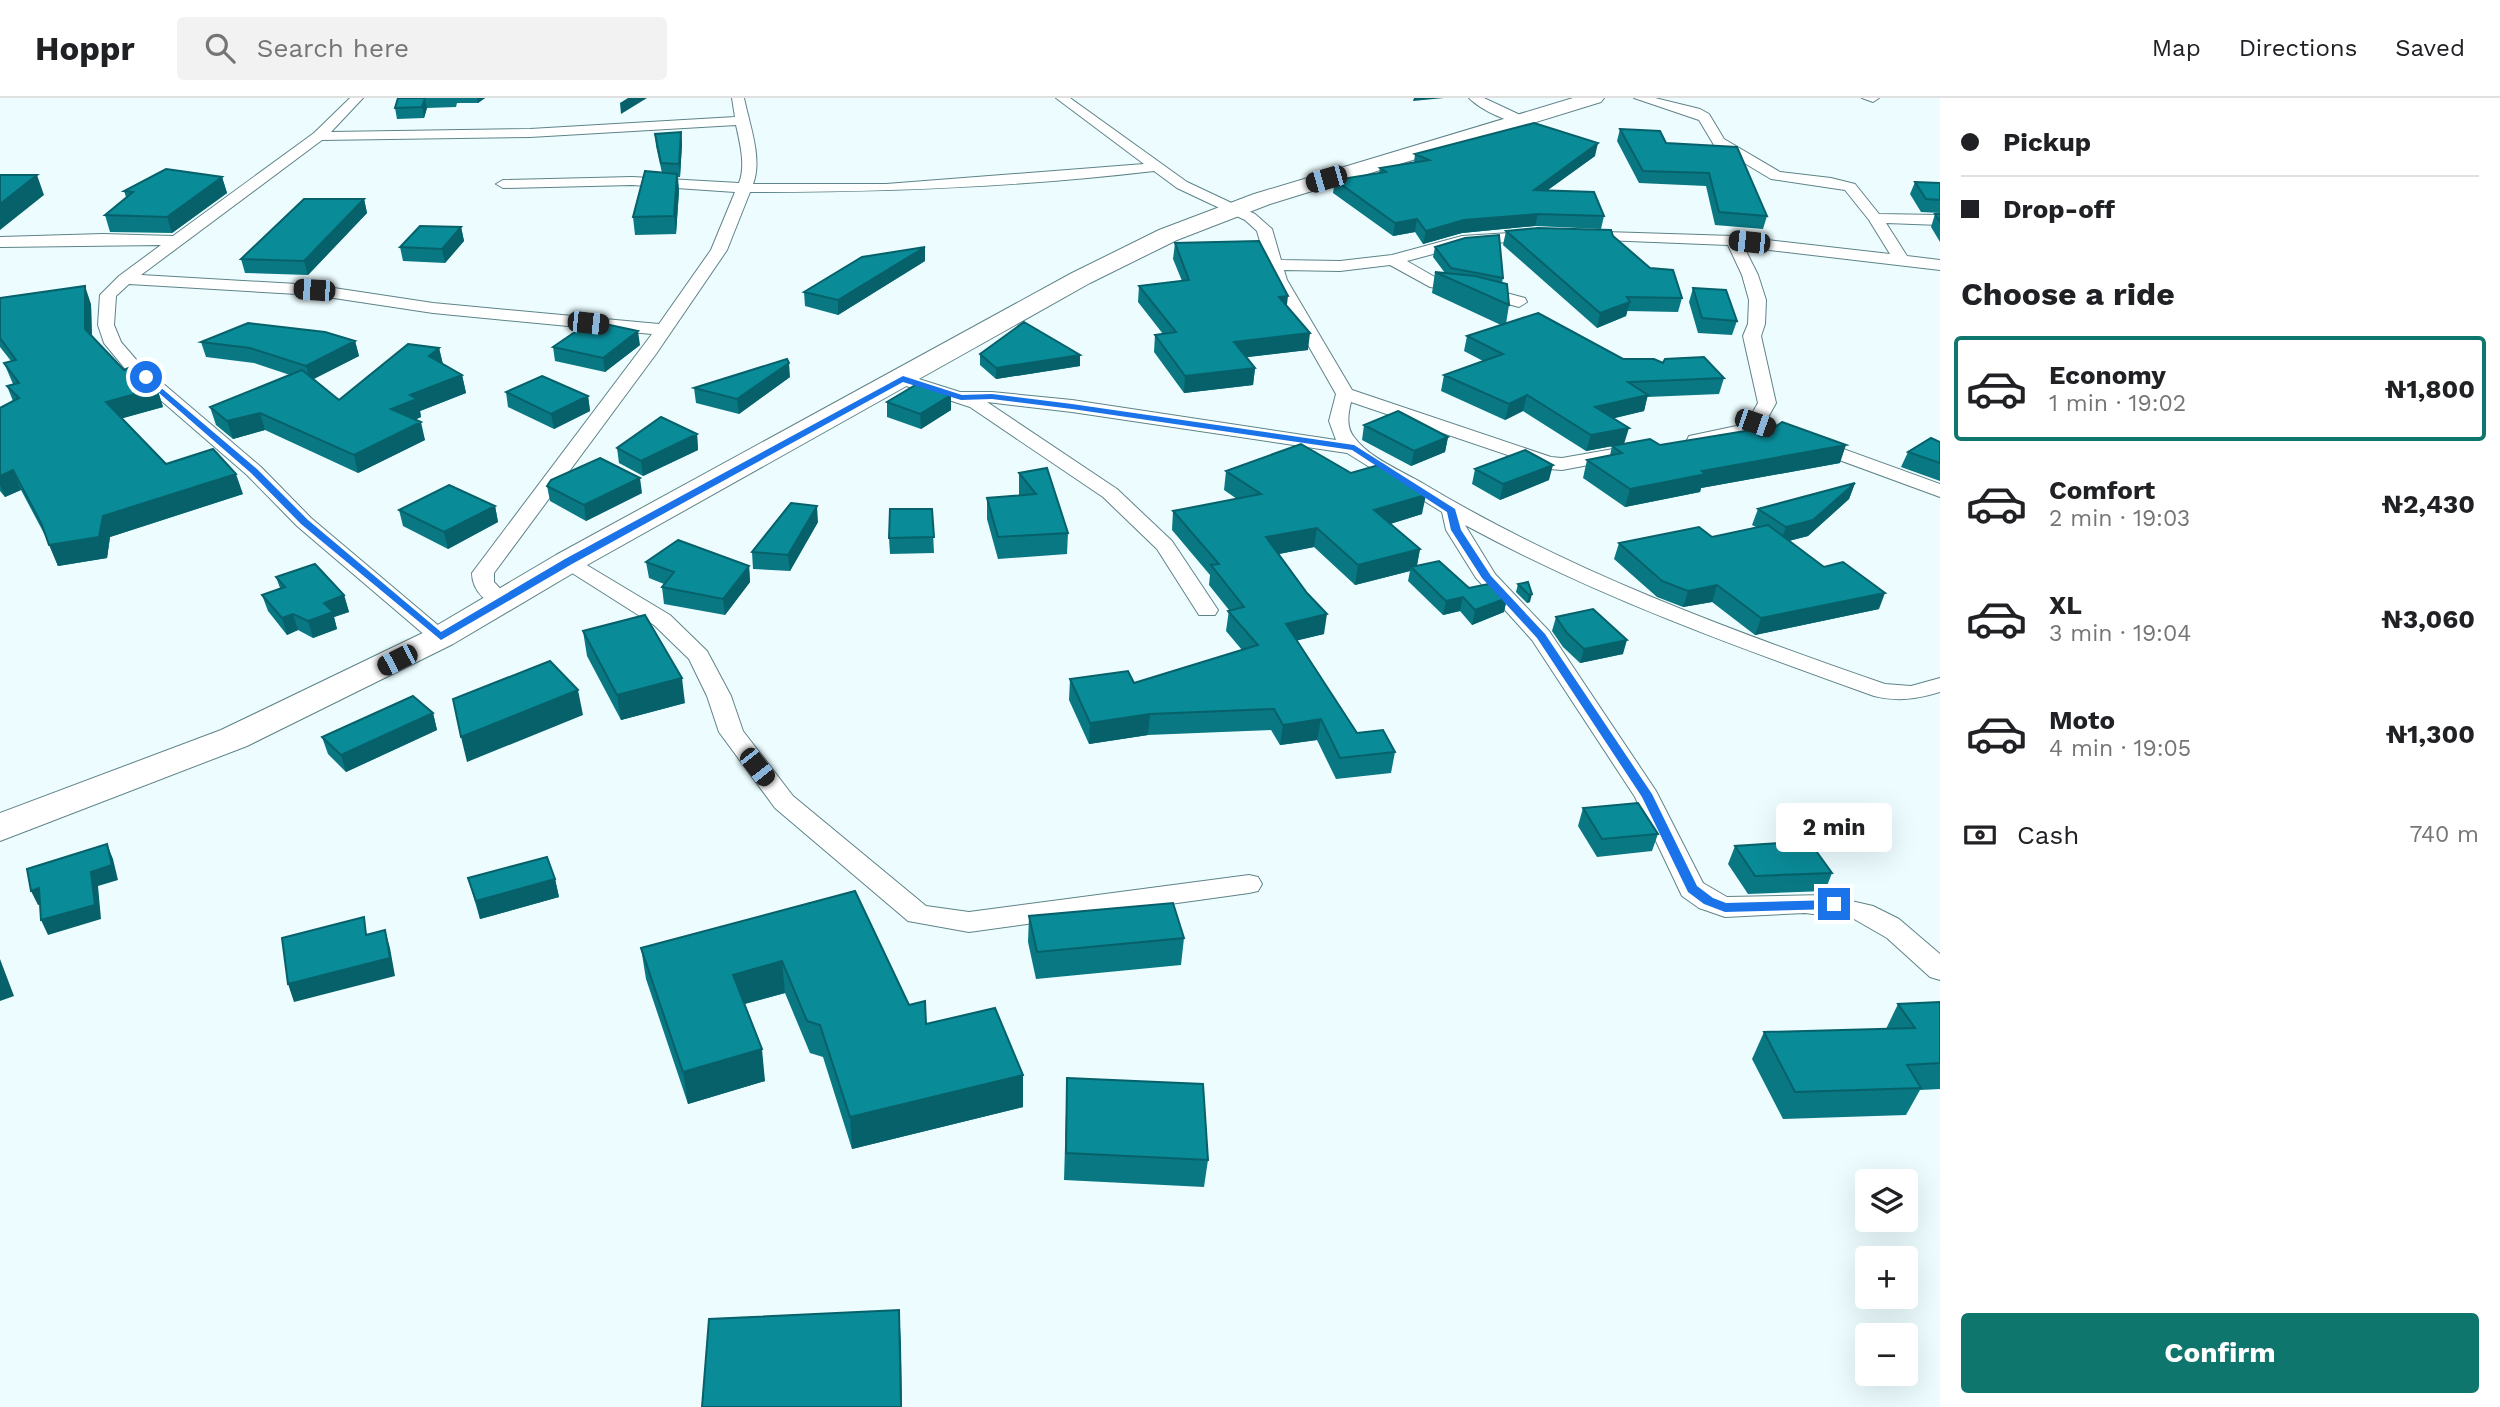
<!DOCTYPE html>
<html lang="en">
<head>
<meta charset="utf-8">
<style>
  :root { --surface:#fff; --page:#f2f2f2; --text:#202124; --muted:#757577; --line:#e0e0e0; --accent:#0f766e }
  body { margin:0; font-family:"Work Sans",sans-serif; background:var(--page); color:var(--text); height:100vh; display:flex; flex-direction:column; font-size:26px; white-space:nowrap }
  * { box-sizing:border-box; margin:0 }
  p { font-size:23px; color:var(--muted) }
  .icon { flex:none; width:38px; height:38px; fill:none; stroke:currentColor; stroke-width:2; stroke-linecap:round; stroke-linejoin:round }
  .map { position:relative; flex:1; overflow:hidden }
  .drawer { display:flex; flex-direction:column; background:var(--surface); width:560px }
  .drawer>* { flex:none }
  .top-card { display:grid; align-content:center; height:154px; padding:0 21px; background:var(--surface) }
  .controls { position:absolute; left:1855px; top:1071px; display:grid; gap:14px }
  .controls a { display:grid; place-items:center; width:63px; height:63px; border-radius:7px; background:var(--surface); box-shadow:0 7px 28px #0002; font-size:35px }
  .end { position:absolute; width:32px; height:32px; margin:-16px; border:9px solid #1a73e8; background:#fff; box-shadow:0 0 0 4px #fff }
  .from { border-radius:50% }
  .bubble { position:absolute; height:49px; border-radius:7px; background:var(--surface); box-shadow:0 7px 28px #0002; font-size:23px; font-weight:700; line-height:49px; text-align:center }
  .car { position:absolute; width:21px; height:42px; margin:-21px -10px; border-radius:9px; box-shadow:0 0 5px 2px #0007; background:linear-gradient(#222 24%,#8ab4d8 0 40%,#222 0 76%,#8ab4d8 0 86%,#222 0) }
  .top-card b { display:flex; align-items:center; gap:24px; height:66px; font-size:26px }
  .top-card b+b { border-top:2px solid var(--line) }
  .top-card i { width:18px; height:18px; background:var(--text) }
  ul { padding:0; list-style:none }
  li { display:flex; align-items:center; gap:21px; height:105px; margin:0 14px 10px; padding:0 7px; border:4px solid transparent; border-radius:7px }
  li div { flex:1 }
  li b { display:block; font-size:26px }
  li em { font-style:normal; font-weight:700 }
  li.active { border-color:var(--accent) }
  li>.icon { width:63px; height:63px; stroke-width:1.5 }
  h2 { padding:0 21px; font-size:32px; line-height:84px }
  .pay { display:flex; align-items:center; gap:18px; height:77px; padding:0 21px; font-size:26px }
  .pay p { margin-inline-start:auto }
  .primary-button { display:flex; gap:14px; margin-top:auto; padding:14px 21px }
  .primary-button a { flex:1; height:80px; border-radius:7px; background:var(--accent); color:#fff; font-size:28px; font-weight:700; line-height:80px; text-align:center }
  header { display:flex; align-items:center; gap:42px; box-sizing:border-box; height:98px; padding:0 35px; background:var(--surface); border-bottom:2px solid var(--line) }
  header strong { font-size:33px }
  nav { display:flex; gap:38px; margin-inline-start:auto; font-size:24px }
  .search { width:490px; height:63px; background:var(--page); display:flex; align-items:center; gap:18px; box-sizing:border-box; padding:0 24px; border-radius:7px; color:var(--muted); font-size:26px }
  main { display:flex; flex:1; min-height:0 }
  .map>svg:first-child { display:block }
  .lines { fill:none; stroke-linecap:round; stroke-linejoin:round }
  .minor-casing { stroke:#5e8388; stroke-width:2 }
  .primary-casing { stroke:#5e8388; stroke-width:2 }
  .minor { fill:#fff; fill-rule:evenodd }
  .primary { fill:#fff; fill-rule:evenodd }
  .wall { fill:#097883 }
  .shaded-wall { fill:#07616a }
  .building { fill:#0a8b98; stroke:#07616a; stroke-width:2 }
  .route { fill:#1a73e8 }
</style>
</head>
<body>
<header>
<strong>Hoppr</strong>
<div class="search"><svg class="icon" aria-label="search" viewBox="0 0 24 24"><circle cx="10" cy="10" r="6"/><path d="M15 15l6 6"/></svg>Search here</div>
<nav><a>Map</a><a>Directions</a><a>Saved</a></nav>
</header>
<main>
<div class="map">
<svg width="1940" height="1309" viewBox="0 0 1940 1309">
  <rect width="100%" height="100%" fill="#edfdff"/>
  <g class="lines">
    <g class="minor-casing">
      <path id="minor" d="M350,0H363L331,34L530,31L735,19L732,0H744C749,25 763,61 753,86H886L1144,66L1056,0H1070L1187,84L1255,116L1272,131L1281,162L1340,163L1392,157L1462,138L1544,133L1547,136L1544,139L1539,141L1463,148L1407,163L1440,182L1473,186L1525,200L1527,204L1519,209L1472,196L1430,189L1390,167L1340,173L1284,172L1287,182L1352,292L1551,359L1562,360L1619,350L1629,356L1626,360L1562,372L1549,371L1351,304C1348,316 1346,329 1354,339C1369,360 1402,373 1424,386C1569,473 1726,531 1885,586L1911,588L1940,580V594C1917,601 1897,604 1874,598C1734,548 1596,498 1465,427L1495,476L1549,533L1656,693L1703,785L1727,799L1825,797L1873,808L1899,821L1940,856V882L1930,879L1887,840L1854,821L1805,815L1725,819L1699,810L1682,798L1635,699L1532,542L1476,480L1446,432L1442,414L1347,355L1072,314L987,304L1117,391L1172,443L1218,512L1215,517H1199L1157,451L1103,399L970,309L897,285L894,281L897,277L903,276L960,294H992L1072,302L1336,342L1329,323L1336,296L1271,182L1257,133L1245,122L1177,90L1154,73C1020,89 885,94 750,94L727,152L656,256L494,475V484L511,502L508,507C489,511 472,493 472,475L652,236L433,215L314,197L129,186L116,198L114,227L121,244L139,265L261,369L311,420L452,539L449,544H433L297,428L247,377L127,273L104,245L98,227L100,197L119,178L161,147L0,149V139L103,136L173,138L314,35ZM736,27C740,45 746,68 739,85L632,79L503,82L496,86L503,90L632,87L735,94L711,152L659,226L433,205L314,187L141,177L322,42L530,39Z
        M1469,0H1484L1531,22L1529,25C1511,27 1481,12 1469,0Z
        M1634,0H1655L1700,11L1709,16L1724,41L1780,74L1831,80L1855,86L1879,116L1940,117V127L1886,125L1907,158L1940,162V172L1744,149L1758,177L1766,202L1765,226L1761,238L1776,305L1766,323L1940,386V399L1760,333L1696,348L1689,346L1687,342L1689,338L1746,326L1758,305L1743,238L1748,226L1749,202L1742,177L1728,147L1579,141L1574,139L1571,136L1574,133L1733,138L1890,156L1869,122L1845,92L1771,81L1714,47L1699,22Z
        M1862,0H1879L1873,4Z
        M568,458L575,460L670,517L707,553L731,598L743,633L793,698L926,808L969,814L1249,777L1258,779L1262,786L1258,793L1249,795L969,834L908,823L775,710L719,634L707,598L689,561L654,527L561,468L557,464L561,460Z"/>
    </g>
    <g class="primary-casing">
      <path id="primary" d="M1573,0H1604L1601,4L1270,106L1177,142L1090,185L580,471L453,546L247,648L0,743V715L221,632L429,532L556,457L1072,175L1159,132L1254,96Z"/>
    </g>
    <use href="#minor" class="minor"/>
    <use href="#primary" class="primary"/>
  </g>
  <path class="wall" d="M398,0H485L478,5H457L456,9L427,10L424,20L397,21L395,10Z
    M1620,31L1666,45L1737,49L1767,118L1763,131L1715,127L1706,88L1639,85L1617,43Z
    M681,34L682,46L680,79H678L679,93L676,136L635,137L633,119L662,75L656,48L655,36Z
    M1415,56L1595,58L1548,92L1604,118L1601,131L1535,128L1462,135L1423,146L1415,134L1393,138L1333,95L1335,82L1379,75L1380,70L1414,64Z
    M222,79L227,95L172,135L110,134L105,117L126,99L124,93Z
    M1915,84L1940,85V115L1921,114L1910,96Z
    M364,101L367,115L308,177L245,175L241,161Z
    M1935,116H1940V144L1931,129Z
    M461,129L464,143L445,165L403,163L400,149Z
    M1506,133L1613,138L1682,200L1678,214L1627,213L1626,218L1597,230L1503,147Z
    M1175,145L1287,209L1308,252L1246,259L1255,270L1253,287L1184,295L1154,254L1155,237L1163,236L1138,204L1139,188L1182,183L1173,161Z
    M1435,149L1503,180L1502,185L1509,207L1506,226L1623,261L1663,265L1724,280L1719,296L1647,299L1644,313L1613,320L1624,346L1660,347L1761,339L1840,365L1701,390L1700,394L1625,409L1583,380L1587,362L1610,357L1612,348L1586,353L1523,313L1505,322L1441,293L1444,277L1483,263L1464,253L1467,238L1501,227L1432,195L1435,174L1445,175L1433,159Z
    M925,163L838,217L805,208L804,194Z
    M1693,190L1737,223L1732,237L1698,235L1689,204Z
    M0,200L91,206L92,238L124,272L157,290L163,309L122,320L166,366L243,396L110,439L107,460L58,468L48,443L21,392L5,399L0,393V310L13,303L7,288L13,286L4,265L11,263L0,249Z
    M355,243L359,258L313,281L339,302L439,250L443,266L462,277L466,295L420,313L421,319L415,322L425,342L358,375L265,332L233,341L216,327L210,309L290,277L254,265L206,259L201,244Z
    M640,247L605,274L555,263L553,249Z
    M980,256L1080,257V268L996,281L980,267Z
    M790,279L739,316L696,305L694,290Z
    M506,294L588,298L590,313L554,331L508,309Z
    M951,297V312L921,331L887,319V304Z
    M1364,327L1448,339L1445,354L1411,368L1362,342Z
    M697,336L698,352L643,378L619,365L617,350Z
    M1940,344V383L1901,369L1908,354Z
    M1475,371L1549,382L1500,402L1472,386Z
    M1226,373L1422,416L1390,426L1420,451L1417,468L1469,490L1507,500L1504,514L1472,527L1460,513L1443,517L1408,483L1410,473L1355,487L1314,449L1279,456L1324,536L1297,542L1357,635L1395,654L1391,675L1336,681L1317,642L1280,647L1271,632L1148,637L1089,646L1069,602L1070,581L1134,585L1242,552L1226,533L1229,512L1209,487L1210,477L1172,432L1173,413L1237,401L1224,392Z
    M1019,375L1068,435L1067,456L998,461L987,421V400L1019,397Z
    M1855,385L1849,401L1808,438L1789,443L1879,511L1755,537L1712,504L1683,509L1657,499L1614,461L1619,445L1712,439L1756,429L1752,427L1758,411Z
    M547,388L642,395L586,423L550,403Z
    M495,408L498,424L448,451L403,428L399,412Z
    M932,411L934,455L890,456L889,440Z
    M818,424L790,473L753,471L752,454Z
    M646,464L749,468L750,484L725,517L664,506L662,489L664,486L649,480Z
    M276,479L344,497L349,514L334,519L337,531L313,540L298,532L287,537L268,513L262,497L280,490Z
    M1528,484L1530,504L1527,505L1516,494L1518,486Z
    M1556,519L1623,556L1580,565L1563,549L1552,533Z
    M583,533L685,605L621,622L587,558Z
    M433,615L437,632L346,674L328,656L322,639Z
    M1583,710L1658,736L1652,753L1597,759L1578,728Z
    M1735,748L1832,775L1825,793L1748,796L1728,766Z
    M468,780L555,781L559,799L480,821Z
    M855,793L909,907L926,926L1023,1009L852,1051L823,959L810,955L785,895L744,906L765,983L688,1006L646,881L641,850Z
    M1029,818L1184,840L1181,867L1036,881L1028,844Z
    M1940,904V991L1920,992L1906,1017L1783,1021L1752,961L1764,934L1886,931L1898,906Z
    M1067,980L1208,1062L1204,1089L1064,1082Z"/>
  <path class="shaded-wall" d="M425,0L427,10L424,20L422,9Z
    M477,0H485L478,5Z
    M628,0H647L621,16L620,5Z
    M1414,0H1444L1413,3Z
    M681,34L682,46L680,79L679,66Z
    M1598,45L1595,58L1531,104L1534,92Z
    M677,76L679,93L676,136L674,118Z
    M37,77L44,97L0,132V106Z
    M222,79L227,95L172,135L167,119Z
    M364,101L367,115L308,177L304,163Z
    M1538,116L1535,128L1462,135L1423,146L1426,133L1464,122Z
    M1417,121L1415,134L1393,138L1395,125Z
    M461,129L464,143L445,165L442,151Z
    M925,149V163L838,217V202Z
    M85,188L91,206L92,250L85,231Z
    M1288,198L1286,215L1279,199Z
    M1630,204L1626,218L1597,230L1600,215Z
    M638,233L640,247L605,274L603,260Z
    M1310,235L1308,252L1232,261L1234,244Z
    M355,243L359,258L310,283L306,268Z
    M439,250L443,267L429,258Z
    M1080,257V268L996,281V270Z
    M789,265L790,279L739,316L737,301Z
    M1255,270L1253,287L1184,295L1185,278Z
    M462,277L466,295L420,313L421,319L395,329L391,311L410,297Z
    M157,290L163,309L113,323L106,304Z
    M951,297V312L921,331L920,316Z
    M1527,297L1523,313L1505,322L1509,306Z
    M1648,297L1644,313L1591,326L1595,309Z
    M588,298L590,313L554,331L551,316Z
    M260,315L265,332L233,341L227,323Z
    M421,324L425,342L358,375L354,357Z
    M1629,330L1624,346L1586,353L1591,337Z
    M697,336L698,352L643,378L641,363Z
    M1448,339L1445,354L1411,368L1414,353Z
    M1846,347L1840,365L1701,390L1700,394L1625,409L1630,391L1702,373Z
    M1553,367L1549,382L1500,402L1503,386Z
    M13,372L21,392L5,399L0,387V378Z
    M236,376L243,396L110,439L107,460L58,468L49,447L103,418Z
    M640,380L642,395L586,423L584,407Z
    M1855,385L1849,401L1808,438L1780,445L1786,429Z
    M1426,397L1422,416L1371,432L1374,412Z
    M495,408L498,424L448,451L444,434Z
    M817,408L818,424L790,473L788,457Z
    M1317,430L1314,449L1264,459L1266,439Z
    M1420,451L1416,471L1411,469L1410,473L1355,487L1358,467Z
    M749,468L750,484L725,517L723,501Z
    M1717,487L1712,504L1683,509L1688,493Z
    M1885,495L1879,511L1755,537L1761,520Z
    M1532,496L1530,504L1527,505L1529,497Z
    M344,497L349,514L334,519L337,531L313,540L308,523L324,505Z
    M1463,499L1460,513L1443,517L1446,503Z
    M1507,500L1504,514L1472,527L1475,512Z
    M293,516L298,532L287,537L282,520Z
    M1327,516L1324,536L1283,546L1286,526Z
    M1627,542L1623,556L1580,565L1584,551Z
    M682,580L685,605L621,622L617,597Z
    M578,592L583,617L467,664L461,639Z
    M433,615L437,632L346,674L341,657Z
    M1150,616L1148,637L1089,646L1090,625Z
    M1321,621L1317,642L1280,647L1283,627Z
    M107,746L113,761L118,782L98,788L101,821L48,837L41,822L91,774Z
    M555,781L559,799L480,821L476,803Z
    M39,790L46,805L38,807L31,793Z
    M385,832L390,850L395,878L294,904L288,886Z
    M0,861L14,898L0,903Z
    M782,863L785,895L737,908L733,877Z
    M762,951L765,983L688,1006L683,974Z
    M1023,977V1009L852,1051L850,1019Z
    M899,1212L901,1246L902,1309H901Z"/>
  <path class="building" d="M398,0H425L422,9L395,10Z
    M1534,25L1598,45L1534,92L1594,94L1604,118L1538,116L1464,122L1426,133L1417,121L1395,125L1335,82L1386,74L1380,70L1429,62L1415,56Z
    M1620,31L1660,33L1666,45L1737,49L1767,118L1719,114L1709,75L1643,73Z
    M681,34L679,66L661,65L655,36Z
    M166,71L222,79L167,119L105,117L133,94L124,93Z
    M645,73L677,76L674,118L633,119Z
    M0,77H37L0,106Z
    M1915,84L1940,85V102L1926,101Z
    M304,101H364L304,163L241,161Z
    M1935,116H1940V124Z
    M420,128L461,129L442,151L400,149Z
    M1538,130L1611,132L1613,138L1650,170L1673,172L1682,200L1627,199L1630,204L1600,215L1506,133Z
    M1499,137L1503,180L1451,170L1435,149L1465,140Z
    M1259,143L1288,198L1279,199L1310,235L1234,244L1255,270L1185,278L1155,237L1176,234L1139,188L1189,182L1175,145Z
    M925,149L838,202L804,194L862,159Z
    M1435,174L1475,178L1507,186L1509,207Z
    M85,188V231L124,272L133,268L157,290L106,304L166,366L213,351L236,376L103,418L99,439L49,447L42,427L13,372L0,378V310L19,300L7,288L19,285L4,265L16,262L0,240V200Z
    M1693,190L1726,192L1737,223L1702,220Z
    M1538,215L1623,261H1654L1663,265L1665,261L1704,259L1724,280L1628,284L1648,297L1595,309L1629,330L1591,337L1527,297L1509,306L1444,277L1503,256L1467,238Z
    M591,223L638,233L603,260L553,249Z
    M1024,224L1080,257L996,270L980,256Z
    M248,225L325,234L355,243L306,268L250,250L201,244Z
    M408,246L439,250L429,258L462,277L410,297L417,301L391,311L421,324L354,357L260,315L227,323L210,309L302,272L339,302Z
    M787,261L789,265L737,301L694,290Z
    M542,278L588,298L551,316L506,294Z
    M917,286L951,297L920,316L887,304Z
    M1398,313L1448,339L1414,353L1364,327Z
    M661,319L697,336L641,363L617,350Z
    M1782,324L1846,347L1702,373L1706,376L1630,391L1587,362L1622,355L1612,348L1650,341L1660,347L1751,332L1761,339Z
    M1931,340L1940,344V365L1908,354Z
    M1301,346L1351,375L1382,366L1426,397L1374,412L1420,451L1358,467L1317,430L1266,439L1307,495L1327,516L1286,526L1357,635L1383,632L1395,654L1340,660L1321,621L1283,627L1274,611L1150,616L1090,625L1070,581L1128,573L1134,585L1258,547L1228,513L1244,509L1211,467L1219,466L1173,413L1261,396L1226,373Z
    M1525,352L1553,367L1503,386L1475,371Z
    M600,360L640,380L584,407L547,388L551,382Z
    M1047,370L1068,435L998,439L987,400L1036,396L1019,375Z
    M1855,385L1813,422L1786,429L1758,411Z
    M449,387L495,408L444,434L399,412Z
    M791,405L817,408L788,457L752,454Z
    M890,411H932L934,439L889,440Z
    M1768,427L1824,469L1843,464L1885,495L1761,520L1717,487L1688,493L1662,483L1619,445L1699,429L1712,439Z
    M678,442L749,468L723,501L662,489L674,474L646,464Z
    M1439,463L1469,490L1493,485L1507,500L1475,512L1463,499L1446,503L1411,469Z
    M315,466L344,497L324,505L333,514L308,523L293,516L282,520L262,497L285,489L276,479Z
    M1528,484L1532,496L1529,497L1518,486Z
    M1593,511L1627,542L1584,551L1567,535L1556,519Z
    M645,517L682,580L617,597L583,533Z
    M550,563L578,592L461,639L453,601Z
    M413,598L433,615L341,657L322,639Z
    M1638,705L1658,736L1602,741L1583,710Z
    M1809,743L1832,775L1755,778L1735,748Z
    M107,746L112,767L91,774L95,807L41,822L39,790L31,793L27,771Z
    M547,759L555,781L476,803L468,780Z
    M855,793L909,907L925,903L926,926L995,910L1023,977L850,1019L820,927L807,923L782,863L733,877L762,951L683,974L641,850Z
    M1173,805L1184,840L1037,854L1029,818Z
    M364,819L366,837L385,832L390,860L288,886L282,840Z
    M1940,904V965L1907,967L1921,990L1795,994L1764,934L1915,930L1898,906Z
    M1067,980L1203,986L1208,1062L1066,1055Z
    M899,1212L901,1309H702L709,1221Z"/>
  <path class="route" d="M146,277L257,371L308,422L441,534L565,461L903,278L962,297L992,296L1072,306L1354,347L1455,411L1461,432L1491,478L1545,536L1652,696L1697,788L1713,800L1726,805L1834,802L1840,806L1834,811L1725,814L1704,806L1688,794L1642,699L1537,540L1482,480L1451,432L1447,414L1352,352L1072,311L992,301L961,302L903,284L572,466L441,542L301,426L251,375L143,281Z"/>
</svg>
<div class="controls">
<a><svg class="icon" aria-label="layers" viewBox="0 0 24 24"><path d="M12 4l9 5-9 5-9-5zM3 14l9 5 9-5"/></svg></a>
<a>+</a>
<a>−</a>
</div>
<i class="end from" style="left:146px;top:279px"></i>
<i class="end" style="left:1834px;top:806px"></i>
<div class="bubble" style="left:1776px;top:705px;width:116px">2 min</div>
<i class="car" style="left:1326px;top:81px;rotate:254deg"></i>
<i class="car" style="left:1749px;top:144px;rotate:276deg"></i>
<i class="car" style="left:314px;top:192px;rotate:274deg"></i>
<i class="car" style="left:588px;top:225px;rotate:96deg"></i>
<i class="car" style="left:1755px;top:325px;rotate:109deg"></i>
<i class="car" style="left:397px;top:562px;rotate:243deg"></i>
<i class="car" style="left:757px;top:669px;rotate:142deg"></i>
</div>
<section class="drawer">
<div class="top-card">
<b><i class="from"></i>Pickup</b>
<b><i></i>Drop-off</b>
</div>
<h2>Choose a ride</h2>
<ul>
<li class="active"><svg class="icon" aria-label="car" viewBox="0 0 24 24"><path d="M5 17H2v-5l4-1 3-4h7l3 4 3 1v5h-3M9 17h6M6 11h13"/><circle cx="7" cy="17" r="2"/><circle cx="17" cy="17" r="2"/></svg><div><b>Economy</b><p>1 min · 19:02</p></div><em>₦1,800</em></li>
<li><svg class="icon" aria-label="car" viewBox="0 0 24 24"><path d="M5 17H2v-5l4-1 3-4h7l3 4 3 1v5h-3M9 17h6M6 11h13"/><circle cx="7" cy="17" r="2"/><circle cx="17" cy="17" r="2"/></svg><div><b>Comfort</b><p>2 min · 19:03</p></div><em>₦2,430</em></li>
<li><svg class="icon" aria-label="car" viewBox="0 0 24 24"><path d="M5 17H2v-5l4-1 3-4h7l3 4 3 1v5h-3M9 17h6M6 11h13"/><circle cx="7" cy="17" r="2"/><circle cx="17" cy="17" r="2"/></svg><div><b>XL</b><p>3 min · 19:04</p></div><em>₦3,060</em></li>
<li><svg class="icon" aria-label="car" viewBox="0 0 24 24"><path d="M5 17H2v-5l4-1 3-4h7l3 4 3 1v5h-3M9 17h6M6 11h13"/><circle cx="7" cy="17" r="2"/><circle cx="17" cy="17" r="2"/></svg><div><b>Moto</b><p>4 min · 19:05</p></div><em>₦1,300</em></li>
</ul>
<div class="pay"><svg class="icon" aria-label="cash" viewBox="0 0 24 24"><path d="M3 7h18v10H3z"/><circle cx="12" cy="12" r="2"/></svg>Cash<p>740 m</p></div>
<div class="primary-button"><a>Confirm</a></div>
</section>
</main>
</body>
</html>
